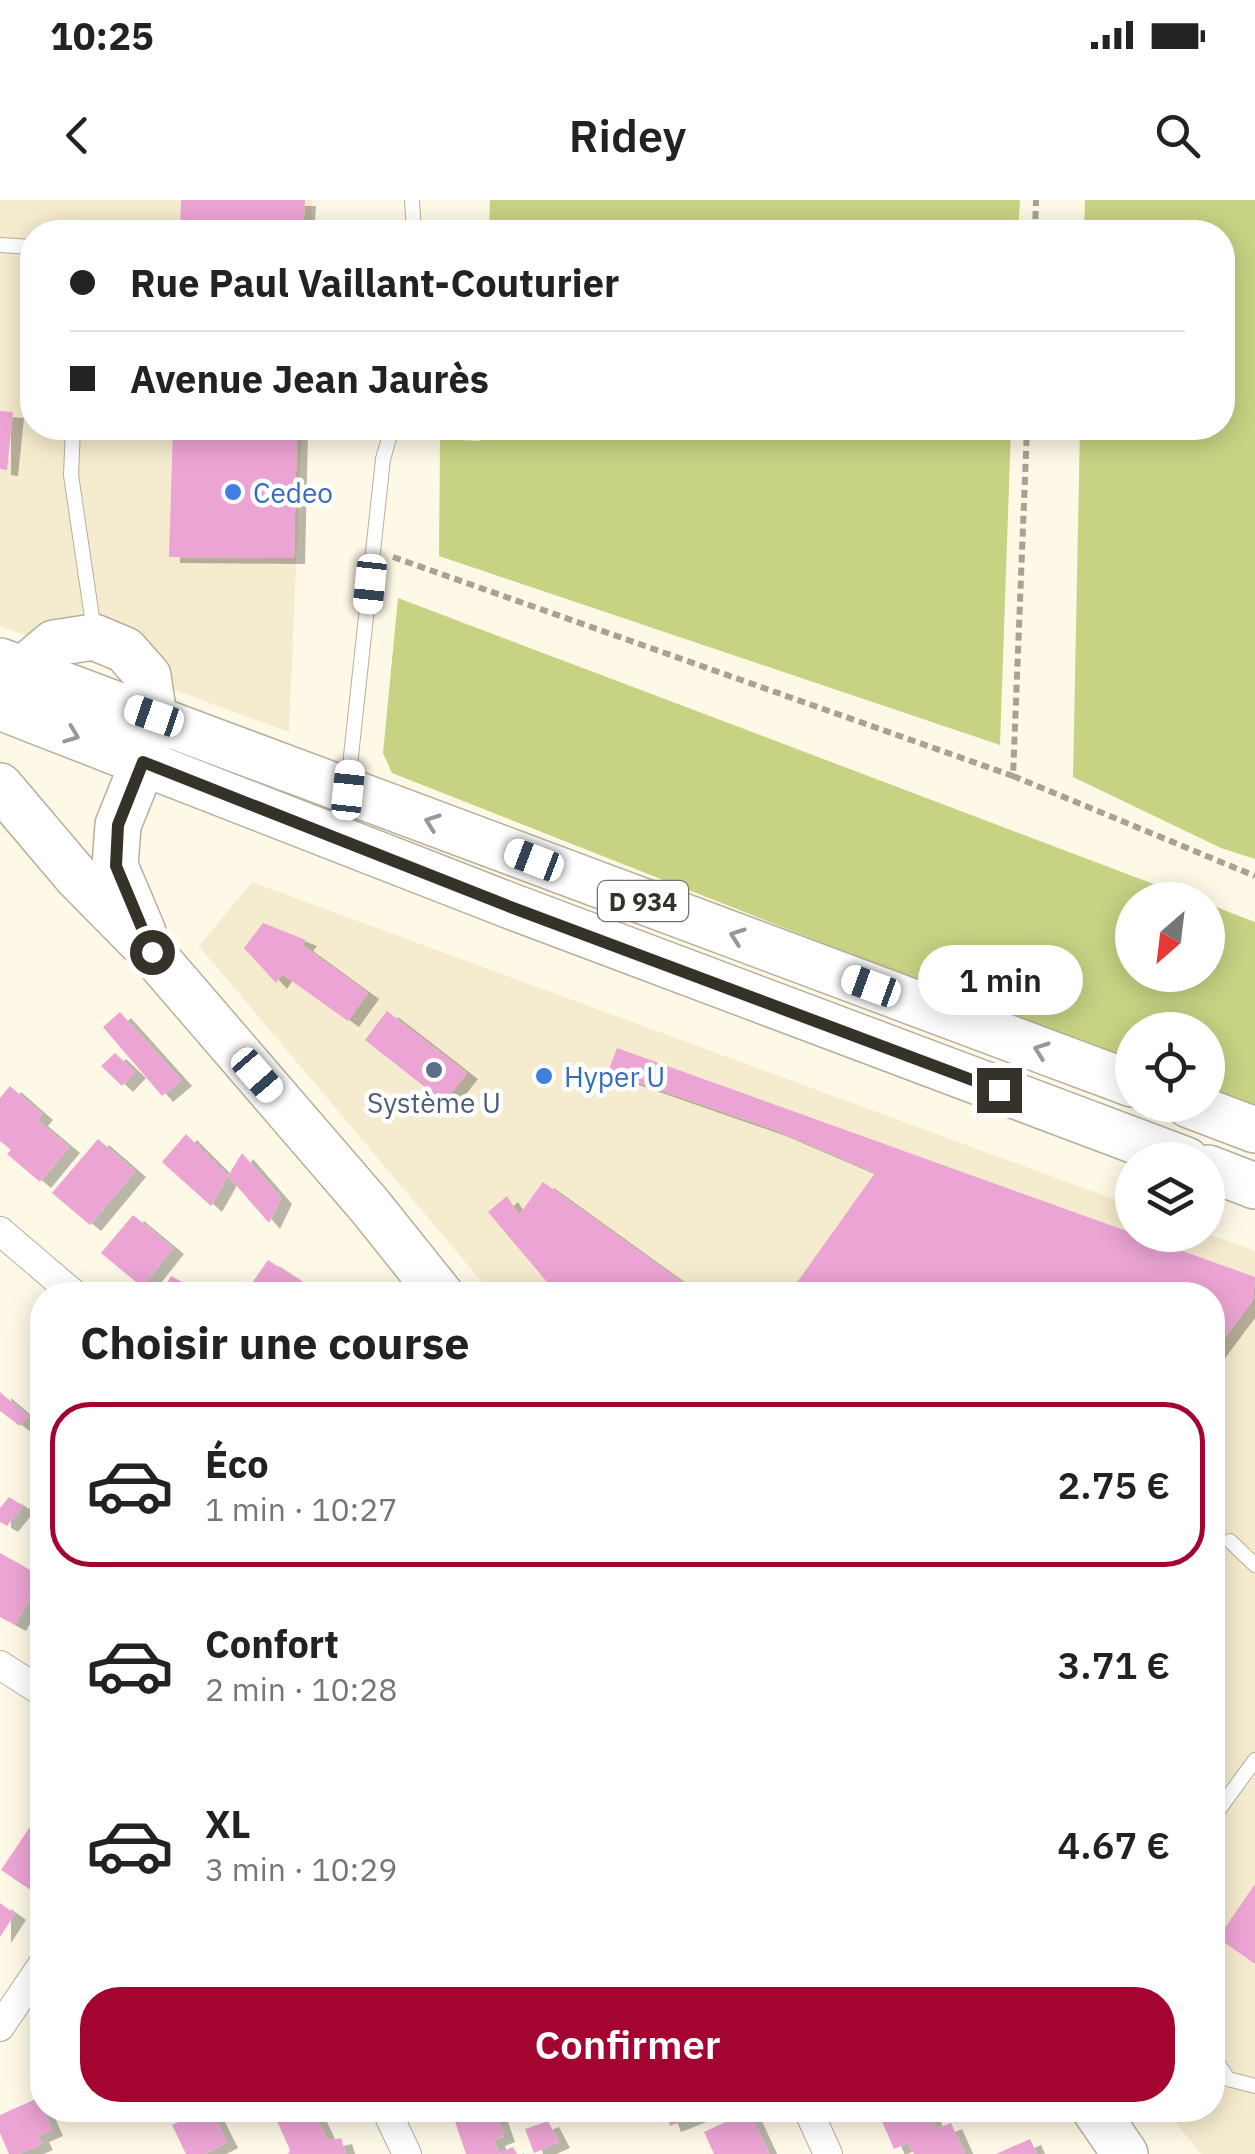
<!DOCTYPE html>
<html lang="fr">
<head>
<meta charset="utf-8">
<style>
  :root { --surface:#fff; --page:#f6f6f6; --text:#222; --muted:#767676; --line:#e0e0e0; --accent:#a30530 }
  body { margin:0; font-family:"IBM Plex Sans",sans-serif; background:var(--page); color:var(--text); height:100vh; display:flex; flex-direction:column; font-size:38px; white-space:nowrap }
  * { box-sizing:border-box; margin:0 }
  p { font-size:32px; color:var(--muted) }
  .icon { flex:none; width:55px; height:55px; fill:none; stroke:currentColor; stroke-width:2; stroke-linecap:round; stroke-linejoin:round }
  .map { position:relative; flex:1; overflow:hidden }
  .side { position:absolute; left:30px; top:1082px; width:1195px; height:840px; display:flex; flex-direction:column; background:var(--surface); border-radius:40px; box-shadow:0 5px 25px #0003 }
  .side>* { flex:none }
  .hud { position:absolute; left:20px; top:20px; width:1215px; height:220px; border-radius:40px; box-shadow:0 5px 25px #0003; display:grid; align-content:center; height:220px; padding:0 50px; background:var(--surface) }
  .needle { width:65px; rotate:208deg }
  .fabs { position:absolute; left:1115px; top:682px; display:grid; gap:20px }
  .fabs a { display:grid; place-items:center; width:110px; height:110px; border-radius:50%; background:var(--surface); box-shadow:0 5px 25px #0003; font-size:50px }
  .end { position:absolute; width:45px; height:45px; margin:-22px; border:12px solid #35322a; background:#fff; box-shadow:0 0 0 5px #fff }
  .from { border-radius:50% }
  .bubble { position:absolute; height:70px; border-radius:35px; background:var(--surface); box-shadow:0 5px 25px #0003; font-size:32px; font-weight:600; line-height:70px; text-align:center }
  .car { position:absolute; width:30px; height:60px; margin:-30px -15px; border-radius:12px; box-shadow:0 0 8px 2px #0007; background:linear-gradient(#fff 24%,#345 0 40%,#fff 0 76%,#345 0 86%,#fff 0) }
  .hud b { display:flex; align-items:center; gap:35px; height:95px; font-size:38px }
  .hud b+b { border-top:2px solid var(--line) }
  .hud i { width:25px; height:25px; background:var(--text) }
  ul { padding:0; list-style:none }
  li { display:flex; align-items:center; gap:30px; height:165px; margin:0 20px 15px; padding:0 30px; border:5px solid transparent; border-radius:40px }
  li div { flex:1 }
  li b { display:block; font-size:38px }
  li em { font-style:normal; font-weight:600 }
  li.active { border-color:var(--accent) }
  li>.icon { width:90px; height:90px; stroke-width:1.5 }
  h2 { padding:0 50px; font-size:45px; line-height:120px }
  .action { display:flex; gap:20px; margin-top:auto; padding:20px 50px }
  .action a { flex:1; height:115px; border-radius:40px; background:var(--accent); color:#fff; font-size:40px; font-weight:600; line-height:115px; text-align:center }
  .status { display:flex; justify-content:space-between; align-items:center; height:70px; padding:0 50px; background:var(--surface); direction:ltr }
  .status svg { height:28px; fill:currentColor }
  header { display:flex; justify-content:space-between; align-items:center; height:130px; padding:0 50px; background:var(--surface); font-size:45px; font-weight:600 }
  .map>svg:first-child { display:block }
  .built { fill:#f5ebce }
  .green { fill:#c8d283 }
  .building { fill:#eca4d4; filter:url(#shadow) }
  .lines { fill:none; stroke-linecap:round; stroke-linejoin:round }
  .lane-casing { stroke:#b7af9b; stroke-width:16 }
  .street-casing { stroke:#b7af9b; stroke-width:30 }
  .primary-casing { stroke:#b7af9b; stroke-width:48 }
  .path { stroke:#a6a294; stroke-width:6; stroke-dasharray:8 5; stroke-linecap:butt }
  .lane { stroke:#fff; stroke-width:14 }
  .street { stroke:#fff; stroke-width:28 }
  .primary { stroke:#fff; stroke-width:45 }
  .oneway { stroke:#9a9894 }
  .route { stroke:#35322a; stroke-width:12 }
  .shop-dot { fill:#3f7fe0; stroke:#fff; stroke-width:4 }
  .service-dot { fill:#5c6f8a; stroke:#fff; stroke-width:4 }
  .labels { text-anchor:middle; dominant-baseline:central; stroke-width:9; stroke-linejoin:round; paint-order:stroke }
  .shield { fill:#fff; stroke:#72706a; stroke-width:2.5 }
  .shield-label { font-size:25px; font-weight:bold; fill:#35322a }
  .shop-label { font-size:28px; fill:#366cbe; stroke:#fff; text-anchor:start }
  .service-label { font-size:28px; fill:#4e5e75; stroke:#fff }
</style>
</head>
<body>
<div class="status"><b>10:25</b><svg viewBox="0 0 49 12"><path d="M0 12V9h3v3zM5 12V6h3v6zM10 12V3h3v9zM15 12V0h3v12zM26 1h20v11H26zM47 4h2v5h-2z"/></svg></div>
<header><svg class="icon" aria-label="back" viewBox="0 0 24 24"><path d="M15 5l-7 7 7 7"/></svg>Ridey<svg class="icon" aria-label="search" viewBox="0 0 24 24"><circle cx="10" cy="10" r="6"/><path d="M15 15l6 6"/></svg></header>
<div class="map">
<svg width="1255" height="1954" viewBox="0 0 1255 1954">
  <defs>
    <filter id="shadow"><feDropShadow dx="11" dy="6" stdDeviation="0" flood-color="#0004"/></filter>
  </defs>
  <rect width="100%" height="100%" fill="#fef8e6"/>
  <path class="built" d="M0,0H312L310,32H32V228H302L289,532L0,426Z
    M252,682L1132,1006V1035L1208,1034L1255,1051V1954H1201L1166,1910H1212V1095H493L199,746Z"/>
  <path class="green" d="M490,0H1020L1018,32H489Z
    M1085,0H1255V659L1221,648L1073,577L1080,228H1222V32H1084Z
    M481,228H1011L1000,545L439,356L440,239L480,241Z
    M398,398L1196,700H1132V775H1208V704L1255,722V913L1208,894V830H1132V865L392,573L383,553Z"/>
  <path class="building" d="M181,0H305L303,32H180Z
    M0,211L13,212L7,270L0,269Z
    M173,228H297L294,358L169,357Z
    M263,723L306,740L302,745L368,793L348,821L282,774L276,783L244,748Z
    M387,811L467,873L444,902L365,840Z
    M120,812L181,880L162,896L103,827Z
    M617,848L1255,1077L1253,1100L1212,1155V1095H788L875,973L775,930L608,872Z
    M115,853L135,872L122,886L101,866Z
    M10,886L42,914L37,920L69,947L40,982L7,954L11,950L0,941V898Z
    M186,934L228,976L211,1006L162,962Z
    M98,939L135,971L90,1025L52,993Z
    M242,953L281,998L269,1023L228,976Z
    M543,982L700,1095H558L488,1012L507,996L519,1015Z
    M133,1015L173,1048L142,1087L101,1053Z
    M268,1060L313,1089L309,1095H263L250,1086Z
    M171,1076L184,1083L182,1086L199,1095H160Z
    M0,1192L28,1216L20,1226L0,1211Z
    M9,1297L23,1306L7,1326L0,1322V1308Z
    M0,1353L42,1377L15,1425L0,1417Z
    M42,1609V1682L35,1693L1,1670Z
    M1255,1684V1764L1218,1738Z
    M0,1703L15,1714L0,1737Z
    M38,1898L52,1930L38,1936L42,1944L18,1954H9L0,1933V1915Z
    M203,1910H211L227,1942L204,1954H186L172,1925Z
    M272,1910H313L328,1941L341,1938L346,1954H288L290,1950Z
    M460,1910H495L504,1936L494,1940L499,1953L513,1947L517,1954H466L452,1913Z
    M664,1910H711L670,1926Z
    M877,1910H927L936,1929L951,1923L965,1954H914L908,1943L894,1949Z
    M749,1911L769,1954H714L704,1932Z
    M548,1921L559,1942L534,1953L525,1929Z
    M1030,1939L1037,1954H996Z"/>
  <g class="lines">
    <g class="lane-casing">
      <path id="lane" d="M412,0L414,32
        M0,45L32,47
        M73,228L71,275L94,431
        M348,584L383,259L392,228
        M1230,1341L1255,1365
        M1212,1619L1255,1560
        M1212,1855L1228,1879L1255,1886"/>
    </g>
    <g class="street-casing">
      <path id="street" d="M0,1031L75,1095
        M0,1465L42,1492
        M0,1827L42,1765
        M386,1910L407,1954
        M808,1910L828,1954"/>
    </g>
    <g class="primary-casing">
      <path id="primary" d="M0,461L1132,884
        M13,491L23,469L54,443L94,437L125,450L148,476L154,516L143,563L118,625L115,666L143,732
        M0,507L508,705L1186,960
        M0,586L77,677L152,753L369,1005L441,1095
        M1189,905L1255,930
        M1208,968L1255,986
        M1095,1910L1125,1954"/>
    </g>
    <path class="path" d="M1035,32L1036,0
      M393,357L1013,576L1027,228
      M1013,576L1255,676"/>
    <use href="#lane" class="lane"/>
    <use href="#street" class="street"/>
    <use href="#primary" class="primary"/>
  </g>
  <defs><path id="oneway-chevron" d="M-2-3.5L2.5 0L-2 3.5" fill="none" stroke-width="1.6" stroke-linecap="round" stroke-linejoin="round" transform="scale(2.5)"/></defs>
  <g class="oneway">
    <use href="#oneway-chevron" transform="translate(72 535) rotate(21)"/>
    <use href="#oneway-chevron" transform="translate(432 622) rotate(-160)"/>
    <use href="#oneway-chevron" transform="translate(737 736) rotate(-160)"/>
    <use href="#oneway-chevron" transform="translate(1041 850) rotate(-160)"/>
  </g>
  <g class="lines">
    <path class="route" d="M152,752L116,666L118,625L143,562L508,706L999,890"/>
  </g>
  <g class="shop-dot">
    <circle cx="233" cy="292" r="10"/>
    <circle cx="544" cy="876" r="10"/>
  </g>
  <circle class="service-dot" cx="434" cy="870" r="10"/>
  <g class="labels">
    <rect class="shield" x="598" y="681" width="90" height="40" rx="8"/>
    <g class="shield-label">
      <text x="643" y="701">D 934</text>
    </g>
    <g class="shop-label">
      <text x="253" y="292">Cedeo</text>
      <text x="564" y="876">Hyper U</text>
    </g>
    <g class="service-label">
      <text x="434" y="902">Système U</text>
    </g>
  </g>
</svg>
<div class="fabs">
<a><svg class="needle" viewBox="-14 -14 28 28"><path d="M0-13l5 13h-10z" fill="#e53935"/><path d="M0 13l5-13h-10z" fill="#767676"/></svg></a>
<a><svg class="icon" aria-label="locate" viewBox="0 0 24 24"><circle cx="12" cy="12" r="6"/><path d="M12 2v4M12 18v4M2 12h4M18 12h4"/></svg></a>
<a><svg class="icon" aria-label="layers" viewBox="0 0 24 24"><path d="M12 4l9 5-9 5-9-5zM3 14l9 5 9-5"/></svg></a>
</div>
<i class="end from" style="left:152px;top:752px"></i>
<i class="end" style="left:999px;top:890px"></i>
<div class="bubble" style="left:918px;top:745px;width:165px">1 min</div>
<i class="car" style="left:370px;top:384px;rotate:186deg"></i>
<i class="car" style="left:154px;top:516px;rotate:289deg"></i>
<i class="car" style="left:348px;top:590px;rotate:6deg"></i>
<i class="car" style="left:534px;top:660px;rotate:291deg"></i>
<i class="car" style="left:871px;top:786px;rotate:290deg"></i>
<i class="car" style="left:257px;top:875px;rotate:139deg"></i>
<div class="hud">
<b><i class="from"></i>Rue Paul Vaillant-Couturier</b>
<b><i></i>Avenue Jean Jaurès</b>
</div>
<section class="side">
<h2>Choisir une course</h2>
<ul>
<li class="active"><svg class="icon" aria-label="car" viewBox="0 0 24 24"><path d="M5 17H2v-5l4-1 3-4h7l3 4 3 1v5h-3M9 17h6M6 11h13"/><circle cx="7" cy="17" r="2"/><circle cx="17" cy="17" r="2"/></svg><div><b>Éco</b><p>1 min · 10:27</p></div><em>2.75 €</em></li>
<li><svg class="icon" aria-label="car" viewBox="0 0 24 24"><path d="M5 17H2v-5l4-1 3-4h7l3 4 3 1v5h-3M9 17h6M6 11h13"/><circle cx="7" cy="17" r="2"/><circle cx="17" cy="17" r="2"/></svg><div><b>Confort</b><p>2 min · 10:28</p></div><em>3.71 €</em></li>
<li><svg class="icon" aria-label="car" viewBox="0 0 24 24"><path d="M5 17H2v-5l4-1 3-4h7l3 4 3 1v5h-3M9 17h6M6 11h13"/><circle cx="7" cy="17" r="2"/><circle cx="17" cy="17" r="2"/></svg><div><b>XL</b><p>3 min · 10:29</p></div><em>4.67 €</em></li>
</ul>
<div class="action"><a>Confirmer</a></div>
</section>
</div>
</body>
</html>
